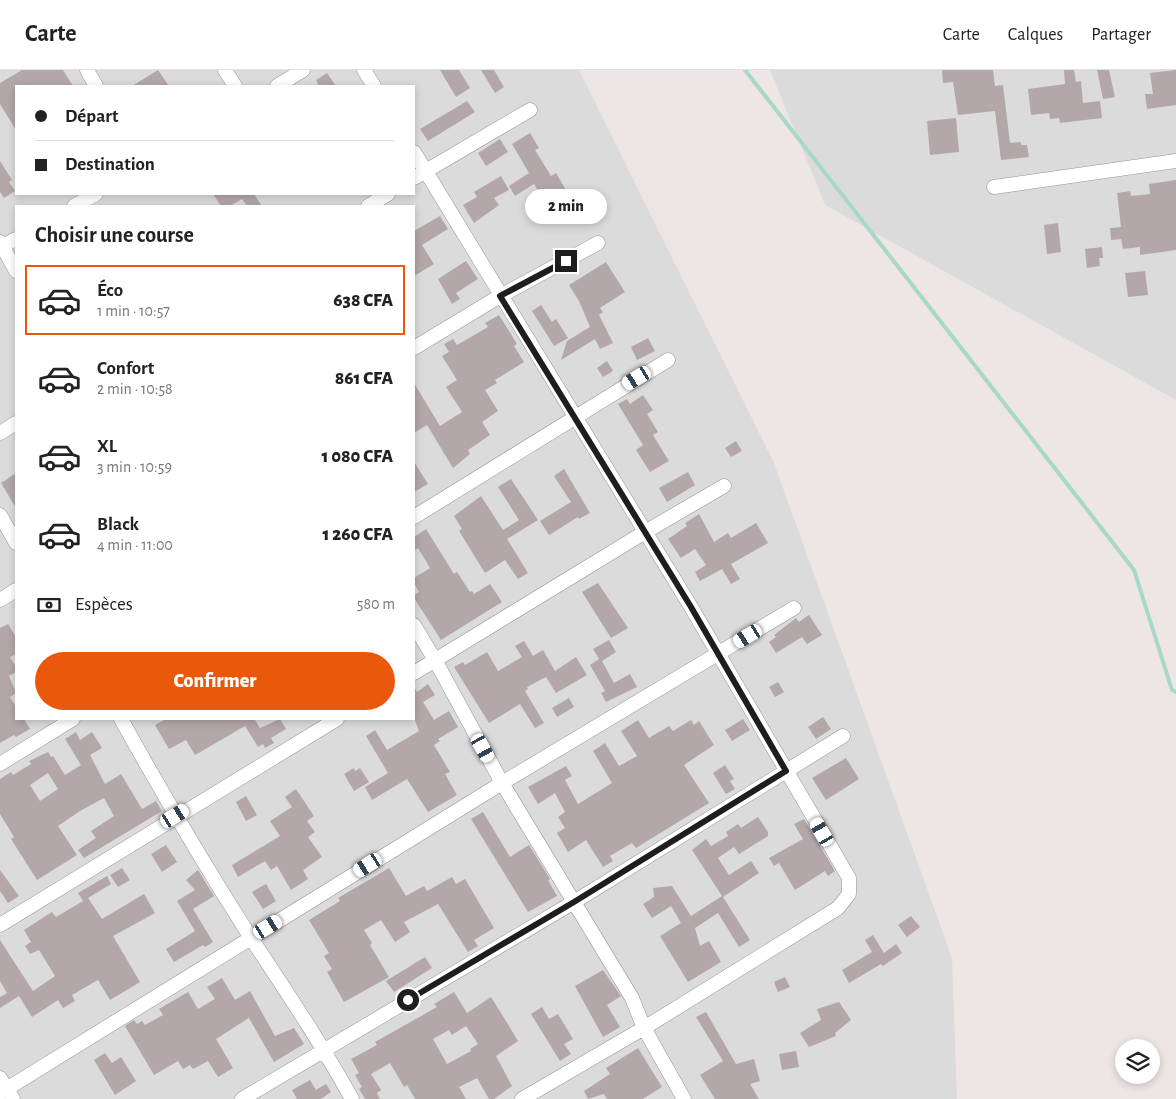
<!DOCTYPE html>
<html lang="fr">
<head>
<meta charset="utf-8">
<style>
  :root { --surface:#fff; --page:#f2f2f2; --text:#222; --muted:#767676; --line:#e0e0e0; --accent:#ea580c }
  body { margin:0; font-family:"Alegreya Sans",sans-serif; background:var(--page); color:var(--text); height:100vh; display:flex; flex-direction:column; font-size:19px; white-space:nowrap }
  * { box-sizing:border-box; margin:0 }
  p { font-size:16px; color:var(--muted) }
  .icon { flex:none; width:28px; height:28px; fill:none; stroke:currentColor; stroke-width:2; stroke-linecap:round; stroke-linejoin:round }
  .map { position:relative; flex:1; overflow:hidden }
  .sheet { position:absolute; left:15px; top:135px; width:400px; height:515px; display:flex; flex-direction:column; background:var(--surface); border-radius:0px; box-shadow:0 2px 8px #0003 }
  .sheet>* { flex:none }
  .hud { position:absolute; left:15px; top:15px; width:400px; height:110px; border-radius:0px; box-shadow:0 2px 8px #0003; display:grid; align-content:center; height:110px; padding:0 20px; background:var(--surface) }
  .controls { position:absolute; left:1115px; top:969px; display:grid; gap:10px }
  .controls a { display:grid; place-items:center; width:45px; height:45px; border-radius:50%; background:var(--surface); box-shadow:0 2px 8px #0003; font-size:25px }
  .end { position:absolute; width:22px; height:22px; margin:-11px; border:6px solid #1e1e1e; background:#fff; box-shadow:0 0 0 2px #fff }
  .from { border-radius:50% }
  .bubble { position:absolute; height:35px; border-radius:18px; background:var(--surface); box-shadow:0 2px 8px #0003; font-size:16px; font-weight:800; line-height:35px; text-align:center }
  .car { position:absolute; width:15px; height:30px; margin:-15px -8px; border-radius:6px; box-shadow:0 0 4px 1px #0007; background:linear-gradient(#fff 24%,#345 0 40%,#fff 0 76%,#345 0 86%,#fff 0) }
  .hud b { display:flex; align-items:center; gap:18px; height:48px; font-size:19px }
  .hud b+b { border-top:1px solid var(--line) }
  .hud i { width:12px; height:12px; background:var(--text) }
  ul { padding:0; list-style:none }
  li { display:flex; align-items:center; gap:15px; height:70px; margin:0 10px 8px; padding:0 10px; border:2px solid transparent; border-radius:0px }
  li div { flex:1 }
  li b { display:block; font-size:19px }
  li em { font-style:normal; font-weight:800 }
  li.selected { border-color:var(--accent) }
  li>.icon { width:45px; height:45px; stroke-width:1.5 }
  h2 { padding:0 20px; font-size:22px; line-height:60px }
  .pay { display:flex; align-items:center; gap:12px; height:55px; padding:0 20px; font-size:19px }
  .pay p { margin-inline-start:auto }
  .cta { display:flex; gap:10px; margin-top:auto; padding:10px 20px }
  .cta a { flex:1; height:58px; border-radius:30px; background:var(--accent); color:#fff; font-size:20px; font-weight:800; line-height:58px; text-align:center }
  header { display:flex; align-items:center; gap:30px; box-sizing:border-box; height:70px; padding:0 25px; background:var(--surface); border-bottom:1px solid var(--line) }
  header strong { font-size:24px }
  nav { display:flex; gap:28px; margin-inline-start:auto; font-size:18px }
  .map>svg:first-child { display:block }
  .residential { fill:#dcdbdb; fill-rule:evenodd }
  .lines { fill:none; stroke-linecap:round; stroke-linejoin:round }
  .stream { stroke:#a8d8c9; stroke-width:4 }
  .building { fill:#b3a7a9; fill-rule:evenodd }
  .street-casing { stroke:#959595; stroke-width:15 }
  .street { stroke:#fff; stroke-width:14 }
  .route { stroke:#1e1e1e; stroke-width:6 }
</style>
</head>
<body>
<header>
<strong>Carte</strong>
<nav><a>Carte</a><a>Calques</a><a>Partager</a></nav>
</header>
<div class="map">
<svg width="1176" height="1029" viewBox="0 0 1176 1029">
  <rect width="100%" height="100%" fill="#eee6e4"/>
  <path class="residential" d="M0,0H579L774,393L952,888L957,1029H0ZM16,16H414V124H16ZM16,136H414V649H16Z
    M770,0H1176V330L825,135Z"/>
  <g class="lines">
    <path class="stream" d="M745,0L1134,500L1172,620L1176,622"/>
  </g>
  <path class="building" d="M22,0H63L73,16H16V60L0,34V13Z
    M158,0L169,16H132Z
    M440,0H459L470,18L456,27Z
    M481,0H494L504,17L495,23Z
    M942,0H993L995,16L1003,15L1010,73L1021,72V75H1027L1029,87L1001,90L995,41L958,45L953,12L943,13Z
    M1064,0H1074L1076,12L1081,11L1083,33L1100,31L1102,48L1060,53L1059,48L1050,49L1049,43L1031,45L1028,19L1065,14Z
    M1097,0H1109L1115,27L1103,29Z
    M1176,0V35L1147,39L1145,24H1153L1150,3Z
    M327,3L336,16H319L316,10Z
    M467,31L475,42L428,71L420,59Z
    M956,48L959,82L930,85L927,51Z
    M530,63L539,78L535,80L551,106L556,103L566,120L545,133L534,114L515,126L509,116L529,103L512,74Z
    M500,69L508,82L486,96L478,83Z
    M0,91L12,110L9,112L15,121L4,128L0,122Z
    M501,106L509,120L494,128L499,135L474,153L463,135L477,127L474,122Z
    M1176,110V180L1140,185V177L1123,179L1121,169L1111,170L1110,158L1121,157L1117,123L1130,121L1131,126L1150,124L1149,114Z
    M213,124H254L262,136H247L242,129L230,136H221Z
    M440,146L448,159L422,175L434,194L414,206V161Z
    M1058,153L1061,182L1047,184L1044,155Z
    M1102,177L1103,188H1099L1100,196L1087,198L1085,179Z
    M466,191L478,209L456,223L460,229L452,234L438,209Z
    M606,192L625,222L600,238L603,242L599,245L613,273L600,279L595,269L561,290L567,271L590,257L579,231L569,215Z
    M1145,201L1148,225L1128,227L1125,203Z
    M541,235L552,252L556,249L568,268L554,276L532,241Z
    M499,245L517,274L514,276L524,292L495,310L497,313L485,320L498,341L482,352L490,365L468,380L470,384L453,398L427,355L414,363V313L440,356L462,342L446,317L457,310L442,286L449,282L444,274L453,269L457,275L488,257L485,253Z
    M648,268L655,281L637,290L631,277Z
    M607,291L613,301L603,307L597,298Z
    M643,325L653,340L647,344L658,362L653,365L669,391L650,402L636,380L643,375L618,334L627,329L630,334Z
    M736,371L742,381L731,387L725,378Z
    M414,392L428,414L414,422Z
    M564,399L590,443L579,449L578,447L549,465L540,451L571,432L554,406Z
    M688,402L695,415L667,432L659,418Z
    M16,403V438L1,413Z
    M511,409L538,450L507,469L528,503L518,509L505,490L485,503L459,461L462,459L454,446L481,426L503,460L519,450L498,417Z
    M699,444L714,472L728,463L731,468L756,453L768,473L731,494L740,509L731,514L722,499L700,511L695,502L706,495L695,479L681,488L668,469L687,456L685,453Z
    M426,459L454,504L457,502L470,522L472,521L474,524L490,514L502,532L441,570L414,528V525L419,522L414,513V508L430,498L418,478L414,481V467Z
    M598,513L628,558L611,568L582,522Z
    M809,545L822,565L807,574L802,567L776,583L769,572L776,567L774,565L796,548L799,552Z
    M8,554L16,567V584L10,587L16,597V602L9,606L16,623L10,627L16,637V649H24L30,659L16,667L14,665L0,673V558Z
    M609,570L616,582L602,591L614,613L630,604L637,617L606,632L601,623L605,621L590,595L599,589L593,579Z
    M524,571L533,586L543,580L555,601L576,587L587,605L556,623L546,607L527,617L528,619L525,621L544,653L535,658L520,634L489,653L454,597L463,592L465,595L487,582L498,601L522,587L515,576Z
    M778,612L784,622L775,627L769,617Z
    M428,614L435,625L423,632L434,650L449,641L458,657L438,669L440,671L434,675L450,702L445,704L457,725L428,742L407,709L372,730L365,717L388,703L366,666L375,660L387,680L419,661L414,648V617L417,622Z
    M569,628L574,637L557,647L552,638Z
    M823,647L831,659L816,669L808,657Z
    M166,649H257L255,650L260,658L280,649L286,659L271,668L274,673L265,678L263,674L258,677L245,656L195,685L186,670L169,679L155,655Z
    M743,649L750,660L732,671L725,660Z
    M638,650L649,668L669,656L673,661L691,650L694,655L699,651L714,675L684,695L709,733L636,778L632,773L610,786L613,791L603,797L586,770L568,782L557,763L565,758L558,747L565,742L555,723L538,734L528,717L566,696L572,706L565,710L578,734L612,713L593,681L605,673L619,696L637,686L621,661Z
    M76,662L80,670L92,662L102,678L90,685L105,714L121,704L142,739L156,731L162,741L84,788L78,780L96,768L91,761L114,746L104,728L80,741L58,756L77,785L37,810L11,769L14,767L0,744V709L11,702L13,705L31,694L29,691L48,682L51,687L53,686L65,705L81,695L65,669ZM48,703L58,719L40,731L30,715Z
    M846,688L859,709L826,730L812,708Z
    M725,695L734,709L730,711L735,719L726,724L713,703Z
    M354,698L355,701L360,698L369,712L354,721L344,704Z
    M296,719L314,746L307,751L315,762L308,767L322,787L303,800L308,809L291,820L277,796L271,800L265,791L238,807L232,795L280,766L270,751L292,737L285,727Z
    M246,726L257,745L246,751L236,732Z
    M483,742L510,787L529,775L550,809L548,810L557,826L528,842L471,749Z
    M758,747L768,762V766L739,784L734,777L718,788L729,805L751,791L759,803L723,827L750,870L739,877L718,843L695,858L700,876L709,871L721,892L688,912L660,866L681,853L671,836L652,848L643,834L654,827L653,818L672,816L691,846L722,826L692,780L706,769L711,776L728,766L726,762L738,754L741,758Z
    M804,749L835,801L828,806L825,801L795,820L779,793L774,796L769,788L803,769L794,754Z
    M166,775L177,792L162,802L151,784Z
    M122,798L130,810L118,817L110,805Z
    M389,798L406,826L424,816L427,821L452,807L456,814L465,809L494,858L474,870L478,876L468,882L438,834L404,852L410,862L395,872L381,850L364,860L372,873L370,875L389,907L344,932L327,902L332,899L324,886L329,883L309,850L340,831L338,828Z
    M0,800L19,826L8,833L0,821Z
    M198,800L214,826L193,839L213,872L205,877L203,875L174,892L166,879L195,861L177,831L195,820L186,810Z
    M107,806L111,814L88,828L102,849L144,824L155,843L113,866L140,912L110,930L98,910L72,925L75,931L63,938L58,930L32,947L19,926L0,938V927L7,923L0,911V870L33,921L55,906L39,880L30,884L25,876L31,872L24,860L52,842L56,847L83,831L78,823Z
    M266,814L276,831L263,839L252,822Z
    M911,846L920,857L907,867L898,855Z
    M873,865L884,883L896,874L902,883L883,896L881,894L849,913L842,900L872,882L865,870Z
    M425,887L432,898L394,922L386,911Z
    M603,900L621,926L607,935L620,957L603,967L575,916Z
    M785,907L790,917L778,922L774,912Z
    M222,908L235,930L250,921L275,966L294,958L304,974L274,992L249,948L216,969L233,998L218,1007L208,991L193,999L190,995L183,999L178,991L154,1005L125,956L134,950L137,954L142,951L145,955L163,945L159,939L188,922L198,939L215,929L207,917Z
    M454,922L467,943L491,927L509,956L518,971L496,986L512,1016L494,1029H489L477,1008L459,1017L466,1029H415L407,1015L404,1017L390,993L371,1004L381,1020L377,1023L380,1029H365L359,1019L362,1017L355,1005L359,1003L351,989L377,975L375,972L437,937L434,934ZM466,956L478,974L470,979L471,981L447,994L433,969L449,960L452,965Z
    M839,932L851,950L835,963L836,966L809,977L800,963L821,950L817,939Z
    M542,937L549,949L558,944L573,969L564,974L571,984L560,991L531,944Z
    M706,942L736,994L754,989L760,1011L750,1014L759,1029H715L700,1005L723,991L696,947Z
    M638,978L662,1017L643,1029H607L604,1024L588,1029L584,1021L610,1004L606,998Z
    M796,981L799,997L782,1000L779,984Z
    M105,983L112,993L121,987L136,1011L115,1025L94,990Z
    M310,1010L316,1020L326,1014L331,1022L321,1029H297L292,1020Z"/>
  <g class="lines">
    <g class="street-casing">
      <path id="street" d="M87,0L96,16
        M225,0L235,16
        M364,0L374,16
        M277,16L303,0
        M414,82L691,537L849,808V824L838,838L644,958L522,1029
        M414,108L530,40
        M994,117L1176,91
        M74,136L96,124
        M368,136L388,124
        M0,172L16,201
        M2,176L16,169
        M414,278L500,226L598,173
        M0,363L16,353
        M0,445L16,473
        M414,447L668,290
        M0,530L16,520
        M414,555L435,590L502,713L632,928L644,958L684,1029
        M414,603L645,462L724,416
        M121,649C162,723 205,796 251,868C286,921 321,973 352,1029
        M0,694L73,649
        M0,855L337,649
        M0,1008L13,1029
        M0,1023L502,713L794,538
        M242,1029L574,832L843,666"/>
    </g>
    <use href="#street" class="street"/>
  </g>
  <g class="lines">
    <path class="route" d="M408,930L574,832L786,701L691,537L500,226L566,191"/>
  </g>
</svg>
<div class="controls">
<a><svg class="icon" aria-label="layers" viewBox="0 0 24 24"><path d="M12 4l9 5-9 5-9-5zM3 14l9 5 9-5"/></svg></a>
</div>
<i class="end from" style="left:408px;top:930px"></i>
<i class="end" style="left:566px;top:191px"></i>
<div class="bubble" style="left:525px;top:119px;width:82px">2 min</div>
<i class="car" style="left:637px;top:308px;rotate:239deg"></i>
<i class="car" style="left:748px;top:566px;rotate:239deg"></i>
<i class="car" style="left:483px;top:678px;rotate:151deg"></i>
<i class="car" style="left:175px;top:746px;rotate:59deg"></i>
<i class="car" style="left:822px;top:762px;rotate:330deg"></i>
<i class="car" style="left:368px;top:795px;rotate:238deg"></i>
<i class="car" style="left:268px;top:857px;rotate:59deg"></i>
<div class="hud">
<b><i class="from"></i>Départ</b>
<b><i></i>Destination</b>
</div>
<section class="sheet">
<h2>Choisir une course</h2>
<ul>
<li class="selected"><svg class="icon" aria-label="car" viewBox="0 0 24 24"><path d="M5 17H2v-5l4-1 3-4h7l3 4 3 1v5h-3M9 17h6M6 11h13"/><circle cx="7" cy="17" r="2"/><circle cx="17" cy="17" r="2"/></svg><div><b>Éco</b><p>1 min · 10:57</p></div><em>638 CFA</em></li>
<li><svg class="icon" aria-label="car" viewBox="0 0 24 24"><path d="M5 17H2v-5l4-1 3-4h7l3 4 3 1v5h-3M9 17h6M6 11h13"/><circle cx="7" cy="17" r="2"/><circle cx="17" cy="17" r="2"/></svg><div><b>Confort</b><p>2 min · 10:58</p></div><em>861 CFA</em></li>
<li><svg class="icon" aria-label="car" viewBox="0 0 24 24"><path d="M5 17H2v-5l4-1 3-4h7l3 4 3 1v5h-3M9 17h6M6 11h13"/><circle cx="7" cy="17" r="2"/><circle cx="17" cy="17" r="2"/></svg><div><b>XL</b><p>3 min · 10:59</p></div><em>1 080 CFA</em></li>
<li><svg class="icon" aria-label="car" viewBox="0 0 24 24"><path d="M5 17H2v-5l4-1 3-4h7l3 4 3 1v5h-3M9 17h6M6 11h13"/><circle cx="7" cy="17" r="2"/><circle cx="17" cy="17" r="2"/></svg><div><b>Black</b><p>4 min · 11:00</p></div><em>1 260 CFA</em></li>
</ul>
<div class="pay"><svg class="icon" aria-label="cash" viewBox="0 0 24 24"><path d="M3 7h18v10H3z"/><circle cx="12" cy="12" r="2"/></svg>Espèces<p>580 m</p></div>
<div class="cta"><a>Confirmer</a></div>
</section>
</div>
</body>
</html>
